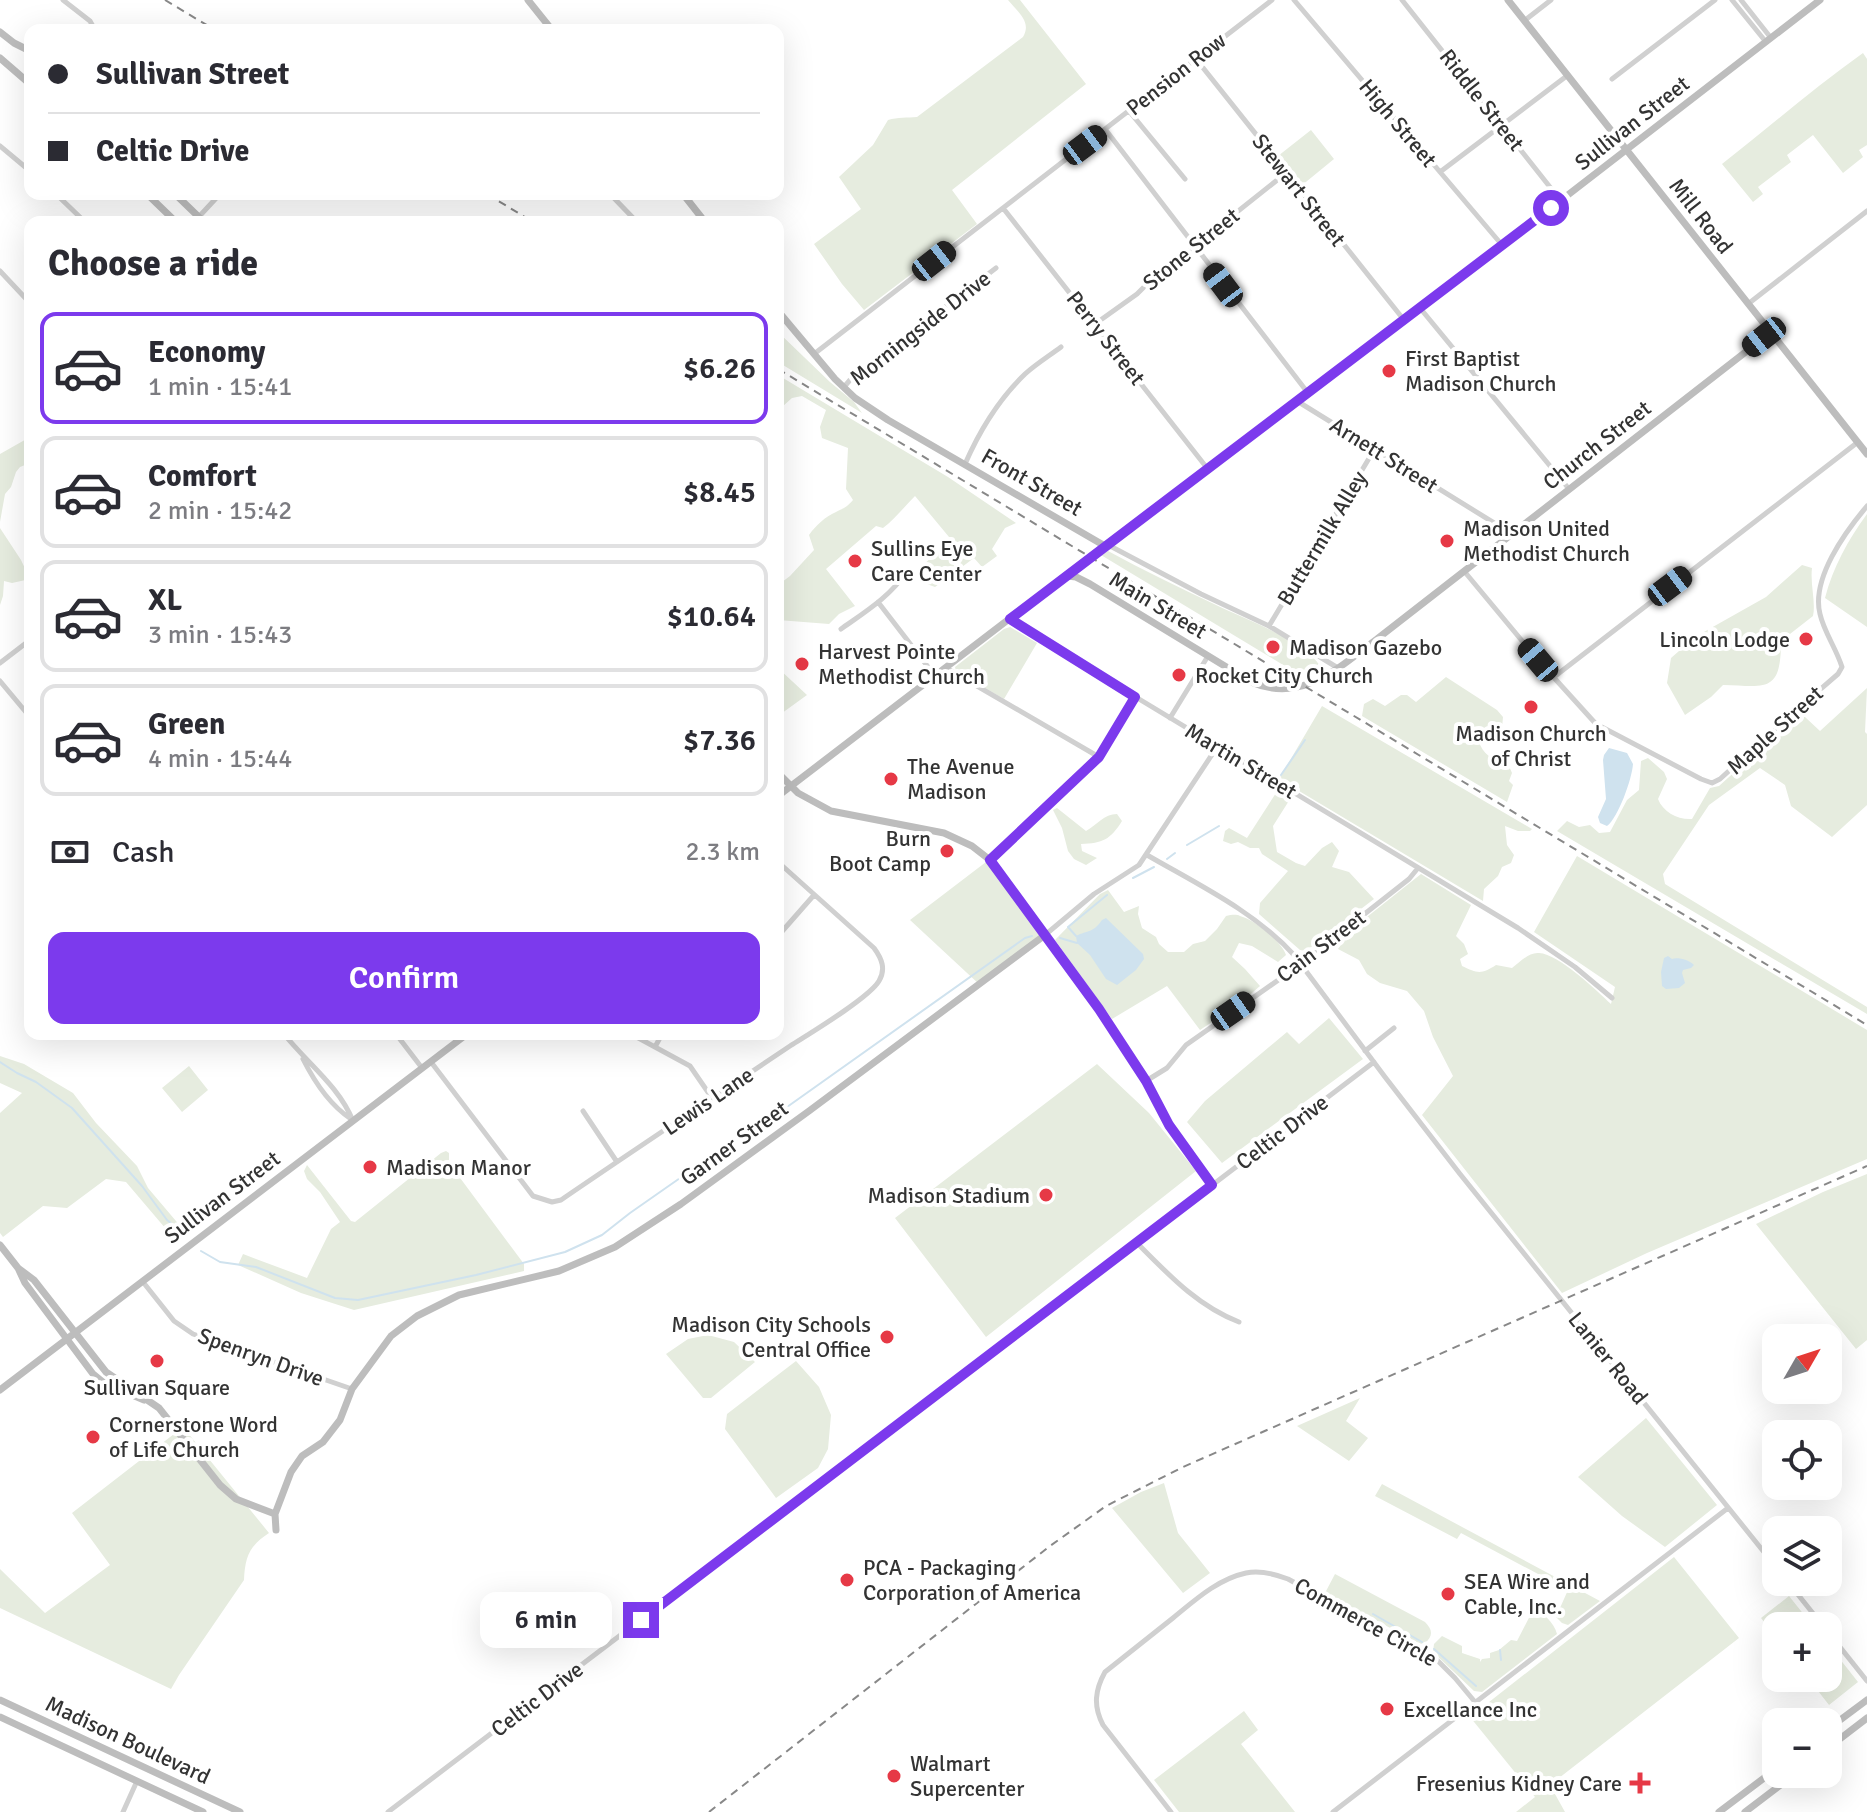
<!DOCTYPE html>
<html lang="en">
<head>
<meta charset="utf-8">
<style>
  :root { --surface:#fff; --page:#f2f2f3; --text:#2b2b33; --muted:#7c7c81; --line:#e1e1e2; --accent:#7c3aed }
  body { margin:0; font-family:Signika,sans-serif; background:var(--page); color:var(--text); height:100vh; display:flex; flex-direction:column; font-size:30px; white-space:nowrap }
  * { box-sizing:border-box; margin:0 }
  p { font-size:26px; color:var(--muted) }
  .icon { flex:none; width:44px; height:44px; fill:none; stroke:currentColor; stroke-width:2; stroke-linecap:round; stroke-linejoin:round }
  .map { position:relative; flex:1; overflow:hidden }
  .drawer { position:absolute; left:24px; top:216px; width:760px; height:824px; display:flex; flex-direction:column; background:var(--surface); border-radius:16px; box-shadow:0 8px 32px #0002 }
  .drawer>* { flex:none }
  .top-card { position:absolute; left:24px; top:24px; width:760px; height:176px; border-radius:16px; box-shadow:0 8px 32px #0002; display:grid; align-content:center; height:176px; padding:0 24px; background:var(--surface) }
  .needle { width:52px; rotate:51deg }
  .buttons { position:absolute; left:1762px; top:1324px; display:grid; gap:16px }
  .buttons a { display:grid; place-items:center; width:80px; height:80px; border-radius:16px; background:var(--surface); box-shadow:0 8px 32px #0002; font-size:40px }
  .end { position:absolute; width:36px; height:36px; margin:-18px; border:10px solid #7c3aed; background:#fff; box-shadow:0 0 0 4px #fff }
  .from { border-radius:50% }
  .bubble { position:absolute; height:56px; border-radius:16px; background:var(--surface); box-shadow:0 8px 32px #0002; font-size:26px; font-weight:600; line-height:56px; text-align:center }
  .car { position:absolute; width:24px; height:48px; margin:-24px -12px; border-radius:10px; box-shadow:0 0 6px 2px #0007; background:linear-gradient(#222 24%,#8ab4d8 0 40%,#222 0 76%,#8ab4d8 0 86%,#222 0) }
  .top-card b { display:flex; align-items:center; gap:28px; height:76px; font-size:30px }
  .top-card b+b { border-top:2px solid var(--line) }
  .top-card i { width:20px; height:20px; background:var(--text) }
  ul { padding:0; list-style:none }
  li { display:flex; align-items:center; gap:24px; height:112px; margin:0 16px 12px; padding:0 8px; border:4px solid var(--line); border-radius:16px }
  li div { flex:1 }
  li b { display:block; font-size:30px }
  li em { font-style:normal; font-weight:600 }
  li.active { border-color:var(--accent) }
  li>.icon { width:72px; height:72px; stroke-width:1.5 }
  h2 { padding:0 24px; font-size:36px; line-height:96px }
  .pay { display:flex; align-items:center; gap:20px; height:88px; padding:0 24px; font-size:30px }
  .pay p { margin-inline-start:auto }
  .primary-button { display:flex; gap:16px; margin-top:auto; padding:16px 24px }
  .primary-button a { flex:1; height:92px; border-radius:16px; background:var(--accent); color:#fff; font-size:32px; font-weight:600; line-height:92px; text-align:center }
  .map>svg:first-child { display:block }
  .green { fill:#e6ecdf }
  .water { fill:#cfe2ee }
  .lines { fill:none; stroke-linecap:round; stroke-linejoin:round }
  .stream { stroke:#cfe2ee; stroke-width:2 }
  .street { stroke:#d0d0d0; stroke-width:5 }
  .secondary { stroke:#bdbdbd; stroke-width:7 }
  .rail { stroke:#888; stroke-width:2; stroke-dasharray:8 6; stroke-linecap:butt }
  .route { stroke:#7c3aed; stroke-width:10 }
  .poi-dot { fill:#e63946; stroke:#fff; stroke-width:3 }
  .labels { text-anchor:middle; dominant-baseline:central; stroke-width:8; stroke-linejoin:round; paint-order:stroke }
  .street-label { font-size:22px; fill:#333; stroke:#fff }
  .poi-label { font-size:22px; fill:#333; stroke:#fff; text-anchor:start }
</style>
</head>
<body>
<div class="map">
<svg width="1867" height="1812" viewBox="0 0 1867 1812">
  <rect width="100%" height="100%" fill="#fff"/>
  <path class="green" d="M1008,0H1020L1086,84L952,190L977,224L864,310L842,284L814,244L861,209L839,177L873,145L888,120C898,117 907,118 917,117L1023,37C1032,22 1018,12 1008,0Z
    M1863,53L1867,59V145L1859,150L1863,157L1843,173L1813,135L1787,155L1791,162L1758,187L1763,194L1753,202L1722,164C1769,127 1814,88 1863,53Z
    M1311,130L1334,159L1301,186L1278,156Z
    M778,332L830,382L854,402L862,413L778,362Z
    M778,375L948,477L1016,523L1005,528L992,549L997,556L982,567L974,558L935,587L924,583L921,567L935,554L951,550L954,543L915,496C904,507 895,519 883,528L876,526L826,569L855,606L839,614L829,624L778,620V585L790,576L814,550L809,535C816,525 825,517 836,512C844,508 847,507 853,500L846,489L848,448L822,438L820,427L826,410L802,396L792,398L782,407H778Z
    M30,437V463L20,467L16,472L11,487L5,494L0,522V454Z
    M1867,514V627L1825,598C1833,567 1848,540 1867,514Z
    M0,528L21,560L30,579L12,583L4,581L3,596L0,605Z
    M1108,551C1143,570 1178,587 1214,604C1242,618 1304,640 1320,666L1319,671L1308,680L1101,555Z
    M1802,565L1812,568C1810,584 1816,603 1813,616L1781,641C1781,694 1766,686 1723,685L1711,697L1685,715L1667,683L1671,658L1695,637L1766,597Z
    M1010,627L1037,643L1004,699L956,671L955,667L1004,629Z
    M778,668L807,695L778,716Z
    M1446,677L1497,710L1503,717L1502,728L1479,742C1483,755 1497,763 1509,766L1512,773L1509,781L1513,785L1507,802L1362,716L1364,704L1373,699L1385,706L1401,695H1407L1416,702Z
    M1867,688L1865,732L1867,734V805L1832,837L1791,806L1785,785L1760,768L1709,805L1663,874L1665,884L1867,1007V1014L1557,831L1567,821L1579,827L1590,825L1599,833L1610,832L1627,800L1639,790L1641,761L1648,758L1664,772L1667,779L1658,799C1663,812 1678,820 1692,819L1710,788L1719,786L1798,715L1805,717L1820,731Z
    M1322,706L1532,829L1530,831H1518L1505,826L1507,845L1514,855L1511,863L1502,867L1498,876L1484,889L1483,901L1279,779Z
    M1281,789L1292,796L1273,826L1277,852L1296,863L1305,866L1322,848L1332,842L1339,851L1332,867L1349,872L1374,899L1306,951L1300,950L1259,914L1260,903L1288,871L1262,854L1259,848H1250L1238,842L1231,844L1223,841L1225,831L1229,828L1247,838L1276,793Z
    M1057,808L1086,831C1097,825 1104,814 1117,814L1122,821C1110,840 1103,843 1081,844L1082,851L1097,858L1086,865L1074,859L1068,851L1062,828L1053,810Z
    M1577,856L1867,1030V1159L1647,1253L1562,1293L1422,1115L1453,1076L1433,1037L1424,1011L1407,991L1380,983L1367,974L1359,960L1338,949L1342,943L1338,940L1421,874L1471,905L1456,936L1464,944L1468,954L1460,959L1462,966C1477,973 1481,975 1496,965L1512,968C1520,962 1529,952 1539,953C1559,954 1596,990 1611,1004L1615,987L1534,932Z
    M986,862L1041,933L1043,938L980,985L910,920Z
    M1108,890L1124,912L1139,906L1138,914L1142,928L1156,937L1159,944L1168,952H1184L1193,944L1205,941L1217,929L1226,916C1231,915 1236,914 1240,916C1255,920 1281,941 1286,955L1278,962L1252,946L1239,943L1232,957L1245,969L1260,986L1239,1004L1200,1030L1167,986L1112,1019L1055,940L1100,894Z
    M1329,1018L1363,1059L1222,1163L1187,1122L1205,1101L1287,1032L1299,1044Z
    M0,1056L24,1064L73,1093L96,1123L137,1166L148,1188L187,1234L177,1242L126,1182L106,1179L67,1208L43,1206L3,1237L0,1233V1113L22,1093L0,1083Z
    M1097,1064L1149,1113L1196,1171L986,1337L895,1218Z
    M189,1066L208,1090L182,1112L162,1088Z
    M446,1151L449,1153V1163L524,1264V1271L354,1310L301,1293L238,1265L243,1254L307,1278L331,1229L340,1222L320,1192L307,1179L304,1171L307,1165L351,1221L355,1222L441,1153Z
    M1867,1174V1340L1856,1349L1756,1224L1823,1192Z
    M708,1335L734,1342L755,1362L711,1398H703L666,1354L688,1339Z
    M796,1361L819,1387L831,1415L828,1449L818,1468L776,1498L725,1429L727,1414Z
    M1360,1398L1346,1421L1368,1438L1349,1461L1297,1426Z
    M1646,1418L1717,1505L1665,1547L1622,1516L1578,1477Z
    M183,1427L269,1533C249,1546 245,1557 244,1580L179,1675L171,1689L0,1608V1569L45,1613L110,1565L72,1513Z
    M1164,1483L1178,1533L1210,1573L1183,1593L1112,1508L1141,1492Z
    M1382,1484L1600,1601L1568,1625L1562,1623L1556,1617L1568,1590L1461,1533L1457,1539L1375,1496Z
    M1674,1557L1739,1638L1550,1785L1565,1812H1516L1535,1797L1470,1717Z
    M1335,1574L1425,1622C1433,1630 1433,1636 1425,1643L1420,1644L1325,1593Z
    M1789,1596L1813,1626H1776V1637L1761,1618Z
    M1531,1604H1535C1542,1615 1554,1621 1557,1634L1482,1692L1474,1691L1433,1652L1434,1644L1442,1636L1462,1646V1653L1480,1659V1662L1482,1659L1490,1658V1653L1499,1650L1511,1640L1517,1641L1533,1610L1529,1607Z
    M1828,1644L1858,1682L1829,1705L1808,1678H1828Z
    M1244,1711L1258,1730L1241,1744L1295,1812H1179L1154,1780Z"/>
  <path class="water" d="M1609,748L1627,753L1633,764C1632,779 1618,818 1607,826L1600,823L1598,817L1606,799L1603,760L1604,755Z
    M1106,918L1143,954L1144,959L1136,970L1117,985L1106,979L1090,955L1077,943L1076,936C1088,930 1093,933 1102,920Z
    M1668,956L1672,959C1678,957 1689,960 1694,965L1691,968L1683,970L1682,973L1685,983L1679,988L1666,989L1662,986L1661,972L1664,958Z"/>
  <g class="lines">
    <path class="stream" d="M1281,775L1305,740
      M1187,845L1219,826
      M1167,859L1175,853
      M1133,878L1154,867
      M1076,936L1068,927L1107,895
      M1060,938L1077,943
      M0,1062L17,1073L36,1082L72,1108L142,1186L167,1220L186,1235
      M201,1251L220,1262L256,1267L335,1298L358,1300L476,1275L565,1252L602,1235L630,1213L713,1155L780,1112L1025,938L1032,936
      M1373,1614L1422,1642
      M1434,1649L1476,1686
      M1500,1650L1501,1660"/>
    <path class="street" d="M63,0L90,21L95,30
      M1294,0L1502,245
      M1402,0L1561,201
      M1732,0L1766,42
      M1741,0L1771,38
      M1524,21L1551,0
      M1196,59L1404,320
      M1612,79L1715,0
      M1129,111L1185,179
      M1105,129L1308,393
      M0,146L30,171
      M1440,172L1568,75
      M56,194L85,222
      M610,194L637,222
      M1003,208L1207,468
      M194,222L220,194
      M0,271L30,303
      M1748,304L1867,211
      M1420,308L1569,489
      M1095,324L1137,294L1149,282L1286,173
      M814,354L1272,0
      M844,387L850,380L996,268
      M1297,401L1512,534
      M965,464C979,432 1000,398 1025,374C1036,364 1049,356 1061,347
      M1106,546L1112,547L1201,594L1269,626L1338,668
      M1464,571L1538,660L1596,724L1701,779L1712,783L1720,779L1793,713L1838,674L1842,667C1836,648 1824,632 1820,614C1811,579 1845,532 1867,506
      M878,602L935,676
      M1010,619L1091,670L1518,928L1575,967L1612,998
      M1269,626L1374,450
      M841,629C865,612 891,596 907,571
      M0,663L30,640
      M946,668L1099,757
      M1554,677L1858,442
      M0,681L30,717
      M1170,718L1208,656
      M1147,855C1197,884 1254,911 1294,955L1385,1077L1460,1174L1776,1567
      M990,860L1099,757L1135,697
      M1045,935L1094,894L1139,865L1217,747
      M778,936L814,895
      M284,1034C307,1063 339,1086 353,1121
      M396,1034L422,1068
      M631,1034L690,1066L712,1098
      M655,1047L662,1034
      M1365,1051L1394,1028
      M303,1059C314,1081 330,1105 351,1119
      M431,1062L533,1196L552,1202L561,1200C637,1148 714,1097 790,1046C809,1034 869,998 879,981C886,969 882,959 874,948L778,862
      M1146,1081L1167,1068L1186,1045L1301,964L1409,879L1418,868
      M583,1111L617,1162
      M1136,1242C1167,1273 1197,1306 1239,1322
      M143,1282L174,1321L193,1334L352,1389
      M1788,1582L1823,1626
      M1828,1632L1867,1681
      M123,1812L137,1781
      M388,1812L1374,1062
      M1171,1812L1103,1725C1093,1706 1095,1690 1105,1672C1128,1654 1150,1636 1173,1618C1195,1600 1218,1579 1246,1573C1261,1570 1275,1574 1288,1579L1436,1659L1455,1678L1475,1702
      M1333,1812L1728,1508"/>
    <path class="secondary" d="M528,0L552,30
      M1508,0L1867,454
      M0,32L14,43L30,51
      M0,58L30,84
      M147,194L176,222
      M175,194L204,222
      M683,194L705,222
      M778,311L835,379L855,398L888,420L1105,546
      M1067,576L1076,577L1090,584L1251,682C1302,704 1338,668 1377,639L1770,333
      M778,773L798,793L831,811L944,833L972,846L990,860L1099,1009L1146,1081L1169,1125L1212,1185
      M778,796L1090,557L1551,208L1820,0
      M0,1245L18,1268L25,1283L93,1374L104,1383L144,1400
      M18,1268L34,1280L106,1372L159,1408L220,1485L236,1499L275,1514
      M0,1390L467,1034
      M276,1530L275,1514L291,1472L302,1456L323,1442L340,1420L352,1389L391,1336L417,1316L459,1295L559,1271L615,1247L681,1204L809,1111L1045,935
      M0,1700L240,1812
      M0,1717L203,1812
      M1828,1729L1867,1700
      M1828,1748L1867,1718
      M1719,1812L1776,1769
      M1745,1812L1795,1774"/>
    <path class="rail" d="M165,0L215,30
      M487,194L533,222
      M778,369L1867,1025
      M709,1812L1050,1546L1106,1506L1183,1467L1867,1166"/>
  </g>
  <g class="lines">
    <path class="route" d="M641,1620L1212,1185L1169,1125L1146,1081L1099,1009L990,860L1099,757L1135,697L1010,619L1551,208"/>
  </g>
  <g class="poi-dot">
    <circle cx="1389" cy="371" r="8"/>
    <circle cx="1447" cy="541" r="8"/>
    <circle cx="855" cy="561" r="8"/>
    <circle cx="1806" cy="639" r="8"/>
    <circle cx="1273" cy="647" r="8"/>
    <circle cx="802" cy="664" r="8"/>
    <circle cx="1179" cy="675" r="8"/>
    <circle cx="1531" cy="707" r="8"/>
    <circle cx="891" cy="779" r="8"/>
    <circle cx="947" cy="851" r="8"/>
    <circle cx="370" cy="1167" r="8"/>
    <circle cx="1046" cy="1195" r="8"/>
    <circle cx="887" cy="1337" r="8"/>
    <circle cx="157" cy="1361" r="8"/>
    <circle cx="93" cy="1437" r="8"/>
    <circle cx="847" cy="1580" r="8"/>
    <circle cx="1448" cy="1594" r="8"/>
    <circle cx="1387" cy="1709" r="8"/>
    <circle cx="894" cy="1776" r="8"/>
    <path d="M1636 1771h8v8h8v8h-8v8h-8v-8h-8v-8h8z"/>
  </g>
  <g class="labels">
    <g class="street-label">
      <text transform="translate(1176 74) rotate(-38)">Pension Row</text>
      <text transform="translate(1482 100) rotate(52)">Riddle Street</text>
      <text transform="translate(1398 123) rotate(50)">High Street</text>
      <text transform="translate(1632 123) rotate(-38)">Sullivan Street</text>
      <text transform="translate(1299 190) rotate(52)">Stewart Street</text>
      <text transform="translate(1701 216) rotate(52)">Mill Road</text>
      <text transform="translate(1191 249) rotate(-39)">Stone Street</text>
      <text transform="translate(920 328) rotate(-38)">Morningside Drive</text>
      <text transform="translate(1106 338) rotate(52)">Perry Street</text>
      <text transform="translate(1597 445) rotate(-38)">Church Street</text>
      <text transform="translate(1384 455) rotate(32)">Arnett Street</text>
      <text transform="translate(1032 482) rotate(30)">Front Street</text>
      <text transform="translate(1322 538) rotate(-59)">Buttermilk Alley</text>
      <text transform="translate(1158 605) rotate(31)">Main Street</text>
      <text transform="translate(1775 730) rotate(-42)">Maple Street</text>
      <text transform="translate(1241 761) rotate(31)">Martin Street</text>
      <text transform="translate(1321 946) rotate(-37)">Cain Street</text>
      <text transform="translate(708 1101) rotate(-34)">Lewis Lane</text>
      <text transform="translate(1282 1132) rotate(-37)">Celtic Drive</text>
      <text transform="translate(734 1143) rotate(-36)">Garner Street</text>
      <text transform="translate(222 1197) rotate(-37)">Sullivan Street</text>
      <text transform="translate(261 1357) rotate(20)">Spenryn Drive</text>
      <text transform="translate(1608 1358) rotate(51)">Lanier Road</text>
      <text transform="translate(1366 1622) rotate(29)">Commerce Circle</text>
      <text transform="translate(537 1699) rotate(-37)">Celtic Drive</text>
      <text transform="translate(128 1740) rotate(25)">Madison Boulevard</text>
    </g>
    <g class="poi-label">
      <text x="1405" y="358">First Baptist<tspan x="1405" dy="25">Madison Church</tspan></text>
      <text x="1463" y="528">Madison United<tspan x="1463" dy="25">Methodist Church</tspan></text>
      <text x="871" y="548">Sullins Eye<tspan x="871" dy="25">Care Center</tspan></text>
      <text x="1790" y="639" text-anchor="end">Lincoln Lodge</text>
      <text x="1289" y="647">Madison Gazebo</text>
      <text x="818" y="651">Harvest Pointe<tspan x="818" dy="25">Methodist Church</tspan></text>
      <text x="1195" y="675">Rocket City Church</text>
      <text x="1531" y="733" text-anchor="middle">Madison Church<tspan x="1531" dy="25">of Christ</tspan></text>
      <text x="907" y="766">The Avenue<tspan x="907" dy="25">Madison</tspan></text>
      <text x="931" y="838" text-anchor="end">Burn<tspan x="931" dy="25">Boot Camp</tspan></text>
      <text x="386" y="1167">Madison Manor</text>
      <text x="1030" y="1195" text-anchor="end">Madison Stadium</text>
      <text x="871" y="1324" text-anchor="end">Madison City Schools<tspan x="871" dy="25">Central Office</tspan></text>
      <text x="157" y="1387" text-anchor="middle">Sullivan Square</text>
      <text x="109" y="1424">Cornerstone Word<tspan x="109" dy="25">of Life Church</tspan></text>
      <text x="863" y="1567">PCA - Packaging<tspan x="863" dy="25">Corporation of America</tspan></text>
      <text x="1464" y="1581">SEA Wire and<tspan x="1464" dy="25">Cable, Inc.</tspan></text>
      <text x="1403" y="1709">Excellance Inc</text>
      <text x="910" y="1763">Walmart<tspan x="910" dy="25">Supercenter</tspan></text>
      <text x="1622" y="1783" text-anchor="end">Fresenius Kidney Care</text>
    </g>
  </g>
</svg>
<div class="buttons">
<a><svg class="needle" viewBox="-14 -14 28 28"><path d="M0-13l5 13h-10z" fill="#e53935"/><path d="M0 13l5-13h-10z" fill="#7c7c81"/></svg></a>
<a><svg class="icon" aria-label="locate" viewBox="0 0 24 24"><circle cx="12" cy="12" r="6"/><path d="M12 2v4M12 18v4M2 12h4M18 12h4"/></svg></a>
<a><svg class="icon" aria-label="layers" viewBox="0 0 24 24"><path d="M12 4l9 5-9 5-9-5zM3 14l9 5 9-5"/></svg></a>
<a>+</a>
<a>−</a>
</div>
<i class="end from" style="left:1551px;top:208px"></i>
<i class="end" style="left:641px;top:1620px"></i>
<div class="bubble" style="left:480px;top:1592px;width:132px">6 min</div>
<i class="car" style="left:1085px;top:145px;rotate:53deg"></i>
<i class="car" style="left:934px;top:261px;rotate:52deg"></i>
<i class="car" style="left:1223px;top:285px;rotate:323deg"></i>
<i class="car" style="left:1764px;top:337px;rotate:232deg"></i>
<i class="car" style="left:1670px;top:586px;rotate:53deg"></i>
<i class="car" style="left:1538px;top:660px;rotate:320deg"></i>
<i class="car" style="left:1233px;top:1011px;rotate:55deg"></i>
<div class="top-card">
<b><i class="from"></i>Sullivan Street</b>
<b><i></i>Celtic Drive</b>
</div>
<section class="drawer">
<h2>Choose a ride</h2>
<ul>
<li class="active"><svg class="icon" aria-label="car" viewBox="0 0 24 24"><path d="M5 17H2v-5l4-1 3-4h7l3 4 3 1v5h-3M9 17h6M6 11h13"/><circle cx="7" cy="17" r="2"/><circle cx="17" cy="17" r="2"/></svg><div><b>Economy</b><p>1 min · 15:41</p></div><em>$6.26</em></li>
<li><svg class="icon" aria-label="car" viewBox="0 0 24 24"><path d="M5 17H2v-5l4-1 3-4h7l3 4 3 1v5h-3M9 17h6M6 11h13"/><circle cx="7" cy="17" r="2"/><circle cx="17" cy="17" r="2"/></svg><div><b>Comfort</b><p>2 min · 15:42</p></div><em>$8.45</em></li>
<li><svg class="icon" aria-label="car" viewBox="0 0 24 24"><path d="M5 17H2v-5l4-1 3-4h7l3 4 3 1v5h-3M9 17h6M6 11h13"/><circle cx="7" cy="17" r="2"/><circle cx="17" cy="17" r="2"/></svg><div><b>XL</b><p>3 min · 15:43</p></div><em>$10.64</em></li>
<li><svg class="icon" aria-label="car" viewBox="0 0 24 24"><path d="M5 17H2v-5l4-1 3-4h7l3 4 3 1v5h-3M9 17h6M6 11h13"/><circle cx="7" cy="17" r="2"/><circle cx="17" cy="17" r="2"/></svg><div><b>Green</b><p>4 min · 15:44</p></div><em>$7.36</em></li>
</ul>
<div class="pay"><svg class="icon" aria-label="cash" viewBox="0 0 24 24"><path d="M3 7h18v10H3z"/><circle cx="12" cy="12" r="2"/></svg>Cash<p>2.3 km</p></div>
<div class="primary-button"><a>Confirm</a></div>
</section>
</div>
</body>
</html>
